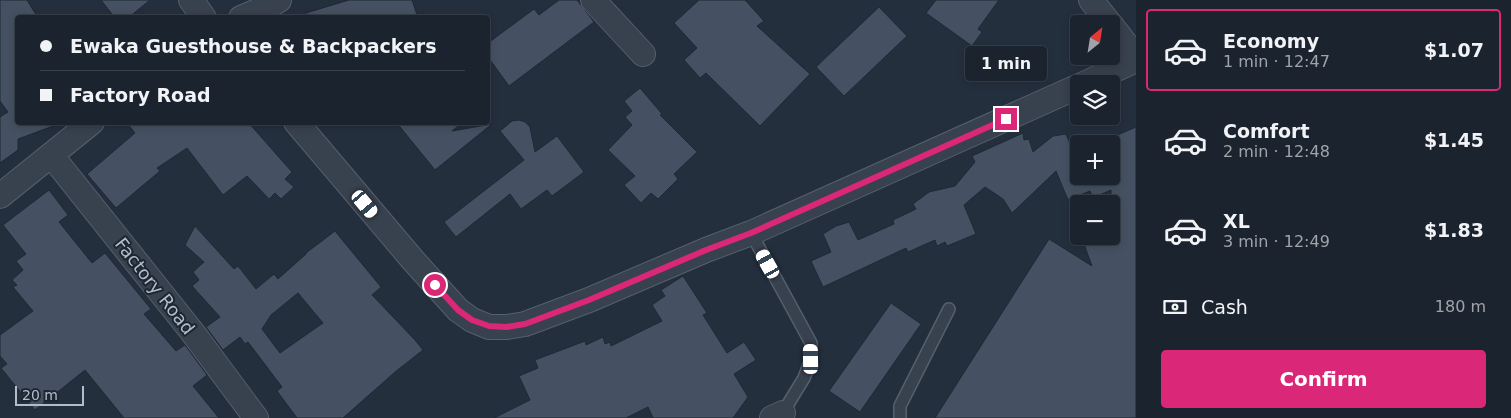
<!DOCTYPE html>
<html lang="en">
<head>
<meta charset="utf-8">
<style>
  :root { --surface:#1b232e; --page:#242b36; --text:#f1f3f6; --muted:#a0a4aa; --line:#39404a; --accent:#db2777 }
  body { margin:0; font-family:"DejaVu Sans",sans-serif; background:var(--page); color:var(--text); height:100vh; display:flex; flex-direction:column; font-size:19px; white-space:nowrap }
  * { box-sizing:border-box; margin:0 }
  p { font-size:16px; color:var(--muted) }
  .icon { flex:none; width:28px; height:28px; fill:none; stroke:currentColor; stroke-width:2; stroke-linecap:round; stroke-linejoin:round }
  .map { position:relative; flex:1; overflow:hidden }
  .sheet { display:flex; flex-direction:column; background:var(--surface); width:375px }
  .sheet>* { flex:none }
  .guide { position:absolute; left:15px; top:15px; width:475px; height:110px; border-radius:5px; box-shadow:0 2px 8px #0003,0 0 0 1px var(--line); display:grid; align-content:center; height:110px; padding:0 25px; background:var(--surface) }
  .needle { width:32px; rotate:30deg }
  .tools { position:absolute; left:1070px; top:15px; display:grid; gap:10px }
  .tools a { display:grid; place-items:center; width:50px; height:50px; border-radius:5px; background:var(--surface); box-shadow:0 2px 8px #0003,0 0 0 1px var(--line); font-size:25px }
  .scale { position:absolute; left:15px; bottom:12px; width:69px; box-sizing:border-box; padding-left:5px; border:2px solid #b4bcc9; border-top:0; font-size:14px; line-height:18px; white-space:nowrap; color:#b4bcc9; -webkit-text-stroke:4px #1d2633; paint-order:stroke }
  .end { position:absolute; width:22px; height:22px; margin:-11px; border:6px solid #db2777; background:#fff; box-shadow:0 0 0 2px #fff }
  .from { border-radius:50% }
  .bubble { position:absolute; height:35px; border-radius:5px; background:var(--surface); box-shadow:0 2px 8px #0003,0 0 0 1px var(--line); font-size:16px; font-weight:700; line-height:35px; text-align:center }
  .car { position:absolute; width:15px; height:30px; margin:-15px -8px; border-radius:6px; box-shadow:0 0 4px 1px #0007; background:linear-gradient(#fff 24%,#345 0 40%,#fff 0 76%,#345 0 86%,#fff 0) }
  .guide b { display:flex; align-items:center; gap:18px; height:48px; font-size:19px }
  .guide b+b { border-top:1px solid var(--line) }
  .guide i { width:12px; height:12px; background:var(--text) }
  ul { padding:9px 0 0; list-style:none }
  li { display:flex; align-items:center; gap:15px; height:82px; margin:0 10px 8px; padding:0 15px; border:2px solid transparent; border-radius:5px }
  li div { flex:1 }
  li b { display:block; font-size:19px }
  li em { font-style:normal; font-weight:700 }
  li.active { border-color:var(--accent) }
  li>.icon { width:45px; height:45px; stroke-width:1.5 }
  .pay { display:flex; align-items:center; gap:12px; height:55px; padding:0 25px; font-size:19px }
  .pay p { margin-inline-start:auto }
  .cta { display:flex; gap:10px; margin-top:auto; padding:10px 25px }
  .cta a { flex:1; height:58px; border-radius:5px; background:var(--accent); color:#fff; font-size:20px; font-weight:700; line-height:58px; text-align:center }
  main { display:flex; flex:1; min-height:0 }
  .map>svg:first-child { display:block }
  .building { fill:#455162; stroke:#1f2835; fill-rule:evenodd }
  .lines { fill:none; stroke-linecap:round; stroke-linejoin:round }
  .lane-casing { stroke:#565f6c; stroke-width:14 }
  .street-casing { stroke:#565f6c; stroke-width:26 }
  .lane { stroke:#38414e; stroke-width:11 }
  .street { stroke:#38414e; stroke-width:24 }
  .route { stroke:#db2777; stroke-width:6 }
  .labels { text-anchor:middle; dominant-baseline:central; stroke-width:4; stroke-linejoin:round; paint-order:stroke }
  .street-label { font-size:18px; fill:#b4bcc9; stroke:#1d2633 }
</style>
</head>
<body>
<main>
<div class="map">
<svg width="1136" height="418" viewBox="0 0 1136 418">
  <rect width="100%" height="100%" fill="#242f3e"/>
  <path class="building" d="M0,0H27L38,18H18V122H56V125L18,139V150L0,163V117L8,112L0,101Z
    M101,0H150L128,18H115Z
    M349,0H412L418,18H307L306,13Z
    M559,0H577L594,22L509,86L488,57V43L534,9L539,15Z
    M699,0H745L764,21L757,26L810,74L760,126L706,73L700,78L684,60L697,48L674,23Z
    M936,0H999L978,29L982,32L972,46L926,13Z
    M879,7L907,36L844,96L816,67Z
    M640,88L662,114L660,115L697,152L674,174L678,179L658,199L651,193L641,203L624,185L635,176L608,150L632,125L625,117L632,111L624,101Z
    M519,120L525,122L530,127L535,152L557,136L584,172L552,196L547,190L521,209L510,194L456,237L444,222L524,160L500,131L512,121Z
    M126,122H248L292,172L285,179L294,187L281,199L275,193L269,199L247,176L223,195L187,148L157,168L160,171L116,208L87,174L135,133Z
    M396,122H463L452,131L492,124L435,170Z
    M1136,127V418H935L1049,239L1092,266L1081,236H1111V190L1093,198L1090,191L1068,200L1056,171L1012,213L1003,199L985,187L964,205L976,234L947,246L945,242L937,246L935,240L908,252L906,248L823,287L811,261L831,252L823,234L836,226L849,222L858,240L894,224L893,220L916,209L913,204L929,192L955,186L975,162L972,156L1023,133L1024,140L1029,139L1033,152L1053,136L1066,134L1074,154L1079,152V176H1111V144H1097Z
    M49,190L68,215L59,222L92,263L105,253L151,309L144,314L176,351L185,345L207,375L193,386L219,418H124L85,370L35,410L1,368L7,364L0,356V335L33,311L13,287L17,285L12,280L23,270L16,261L26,254L3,225Z
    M195,226L234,269L238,266L256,289L274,274L278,279L306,254V253L335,231L381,287L372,295L415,340L423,350L395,372L343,418H297L277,391L282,387L248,342L245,344L240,337L223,350L206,327L220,317L192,286L199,280L193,272L204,262L185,245ZM298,293L323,323L280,353L262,329L271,315Z
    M683,276L707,313L703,315L727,353L744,342L756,360L734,374L748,397L733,418H653L648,407L626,418H494L530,400L519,376L538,368L535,360L585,341L586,345L603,337L605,344L610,342L611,346L662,321L652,305L665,296L661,290Z
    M891,303L921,324L860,412L829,391Z"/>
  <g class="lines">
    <g class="lane-casing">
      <path id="lane" d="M751,233L811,343V359L804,378L782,414
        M900,418V406L949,309"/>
    </g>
    <g class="street-casing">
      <path id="street" d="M191,0L204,18
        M593,0L643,54
        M1091,0L1110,24
        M241,18L269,6L279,0
        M1111,25L1136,57
        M1084,84L1136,60
        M296,122L412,259L458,310L472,320L489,327H507L525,324L589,300L706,250L751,233L1079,86
        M51,155L193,333L256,418
        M0,196L92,122
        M772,418L783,413"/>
    </g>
    <use href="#lane" class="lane"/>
    <use href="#street" class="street"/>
  </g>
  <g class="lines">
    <path class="route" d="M435,285L458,310L472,320L489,326L506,327L525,324L589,300L706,250L751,233L1006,119"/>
  </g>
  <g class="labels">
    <g class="street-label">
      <text transform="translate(155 286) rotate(52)">Factory Road</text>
    </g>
  </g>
</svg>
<div class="tools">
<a><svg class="needle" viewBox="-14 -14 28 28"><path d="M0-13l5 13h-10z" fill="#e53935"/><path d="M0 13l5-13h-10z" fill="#a0a4aa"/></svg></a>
<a><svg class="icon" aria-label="layers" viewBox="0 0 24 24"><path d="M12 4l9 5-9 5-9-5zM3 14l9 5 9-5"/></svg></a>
<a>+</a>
<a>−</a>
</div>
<div class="scale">20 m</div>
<i class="end from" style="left:435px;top:285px"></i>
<i class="end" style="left:1006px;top:119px"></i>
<div class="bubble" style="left:965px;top:46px;width:82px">1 min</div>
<i class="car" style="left:365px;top:204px;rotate:140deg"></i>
<i class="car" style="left:768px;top:264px;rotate:331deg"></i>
<i class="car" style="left:811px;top:359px;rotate:359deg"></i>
<div class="guide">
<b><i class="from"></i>Ewaka Guesthouse &amp; Backpackers</b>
<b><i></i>Factory Road</b>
</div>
</div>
<section class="sheet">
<ul>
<li class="active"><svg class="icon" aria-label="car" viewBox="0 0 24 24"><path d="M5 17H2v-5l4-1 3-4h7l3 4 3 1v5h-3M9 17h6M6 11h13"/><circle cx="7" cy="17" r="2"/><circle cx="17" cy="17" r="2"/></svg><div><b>Economy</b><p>1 min · 12:47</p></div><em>$1.07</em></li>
<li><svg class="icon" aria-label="car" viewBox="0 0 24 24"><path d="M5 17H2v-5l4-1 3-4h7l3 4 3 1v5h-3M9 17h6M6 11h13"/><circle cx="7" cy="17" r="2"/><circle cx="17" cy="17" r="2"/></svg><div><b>Comfort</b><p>2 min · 12:48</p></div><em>$1.45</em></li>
<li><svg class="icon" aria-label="car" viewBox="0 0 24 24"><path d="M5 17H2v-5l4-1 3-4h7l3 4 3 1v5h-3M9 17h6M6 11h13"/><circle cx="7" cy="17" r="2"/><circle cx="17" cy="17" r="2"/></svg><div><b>XL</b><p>3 min · 12:49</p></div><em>$1.83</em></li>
</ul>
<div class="pay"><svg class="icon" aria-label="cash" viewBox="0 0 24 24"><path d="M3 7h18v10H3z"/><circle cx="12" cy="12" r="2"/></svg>Cash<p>180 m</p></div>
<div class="cta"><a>Confirm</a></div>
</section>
</main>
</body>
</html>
